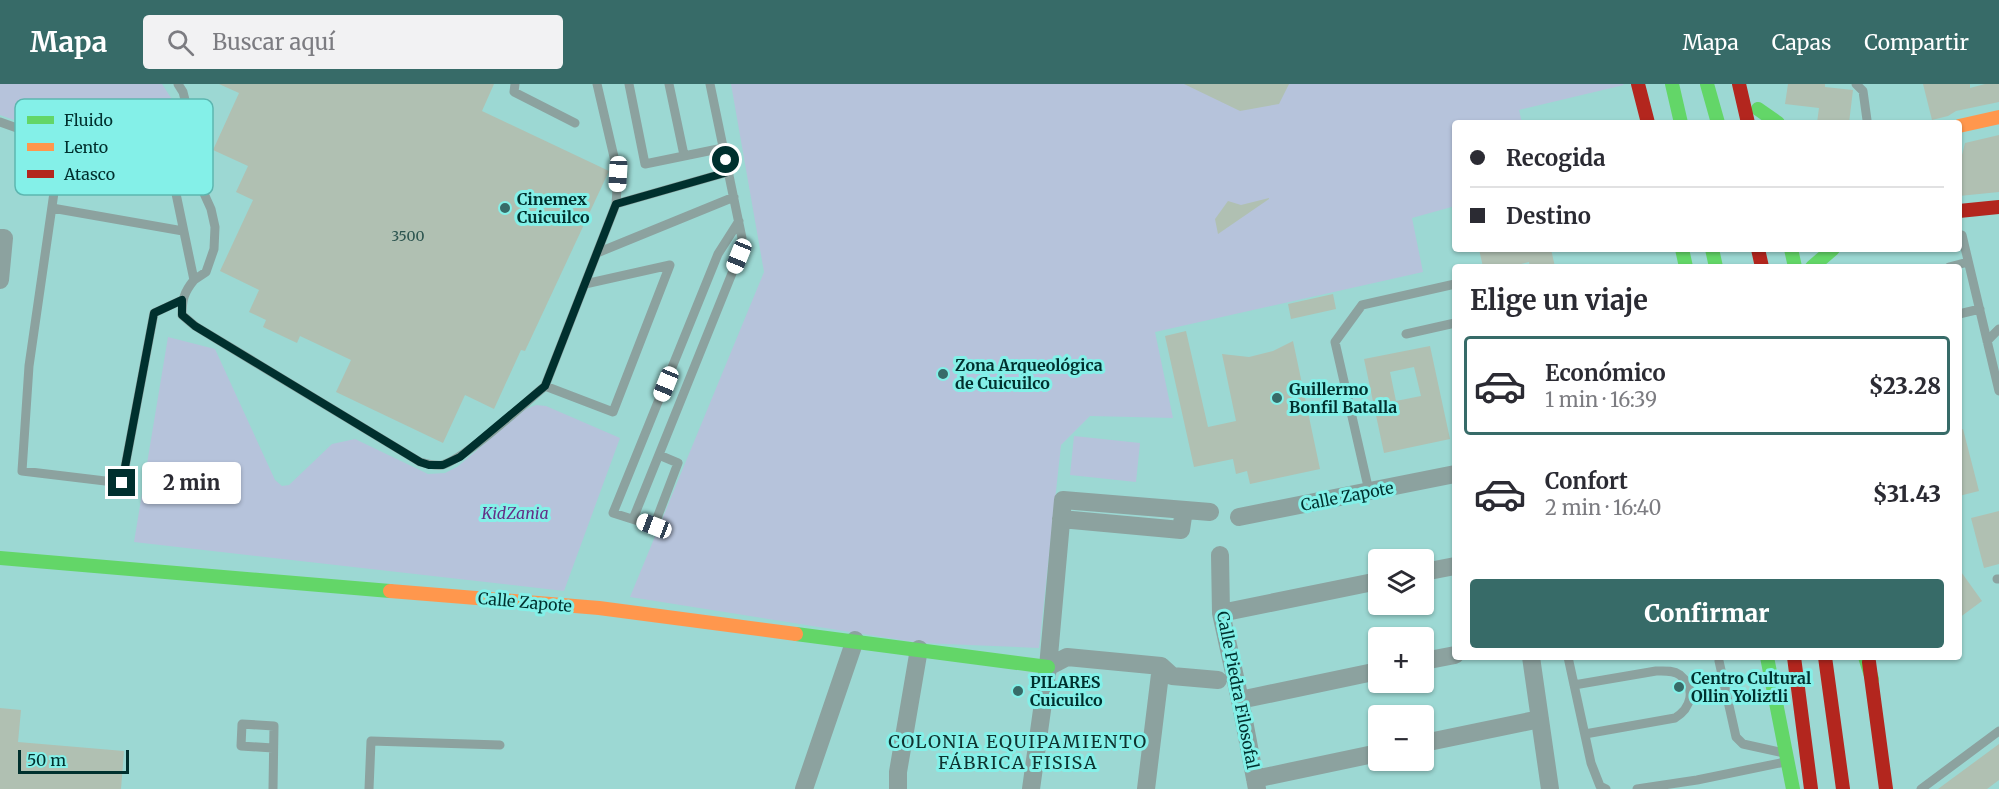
<!DOCTYPE html>
<html lang="es">
<head>
<meta charset="utf-8">
<style>
  :root { --surface:#fff; --page:#f2f2f3; --text:#2b2b33; --muted:#7c7c81; --line:#e1e1e2; --accent:#376b68 }
  body { margin:0; font-family:Merriweather,serif; background:var(--page); color:var(--text); height:100vh; display:flex; flex-direction:column; font-size:22px; white-space:nowrap }
  * { box-sizing:border-box; margin:0 }
  p { font-size:20px; color:var(--muted) }
  .icon { flex:none; width:33px; height:33px; fill:none; stroke:currentColor; stroke-width:2; stroke-linecap:round; stroke-linejoin:round }
  .map { position:relative; flex:1; overflow:hidden }
  .sheet { position:absolute; left:1452px; top:180px; width:510px; height:396px; display:flex; flex-direction:column; background:var(--surface); border-radius:6px; box-shadow:0 2px 4px #0004 }
  .sheet>* { flex:none }
  .guide { position:absolute; left:1452px; top:36px; width:510px; height:132px; border-radius:6px; box-shadow:0 2px 4px #0004; display:grid; align-content:center; height:132px; padding:0 18px; background:var(--surface) }
  .controls { position:absolute; left:1368px; top:465px; display:grid; gap:12px }
  .controls a { display:grid; place-items:center; width:66px; height:66px; border-radius:6px; background:var(--surface); box-shadow:0 2px 4px #0004; font-size:30px }
  .scale { position:absolute; left:18px; bottom:15px; width:111px; box-sizing:border-box; padding-left:6px; border:3px solid #00302e; border-top:0; font-size:16px; line-height:21px; white-space:nowrap; color:#00302e; -webkit-text-stroke:4px #84f0e8; paint-order:stroke }
  .end { position:absolute; width:27px; height:27px; margin:-14px; border:8px solid #00302e; background:#fff; box-shadow:0 0 0 3px #fff }
  .from { border-radius:50% }
  .bubble { position:absolute; height:42px; border-radius:6px; background:var(--surface); box-shadow:0 2px 4px #0004; font-size:20px; font-weight:800; line-height:42px; text-align:center }
  .car { position:absolute; width:18px; height:36px; margin:-18px -9px; border-radius:8px; box-shadow:0 0 4px 2px #0007; background:linear-gradient(#fff 24%,#345 0 40%,#fff 0 76%,#345 0 86%,#fff 0) }
  .guide b { display:flex; align-items:center; gap:21px; height:57px; font-size:22px }
  .guide b+b { border-top:2px solid var(--line) }
  .guide i { width:15px; height:15px; background:var(--text) }
  ul { padding:0; list-style:none }
  li { display:flex; align-items:center; gap:18px; height:99px; margin:0 12px 9px; padding:0 6px; border:3px solid transparent; border-radius:6px }
  li div { flex:1 }
  li b { display:block; font-size:22px }
  li em { font-style:normal; font-weight:800 }
  li.active { border-color:var(--accent) }
  li>.icon { width:54px; height:54px; stroke-width:1.5 }
  h2 { padding:0 18px; font-size:27px; line-height:72px }
  .cta { display:flex; gap:12px; margin-top:auto; padding:12px 18px }
  .cta a { flex:1; height:69px; border-radius:6px; background:var(--accent); color:#fff; font-size:24px; font-weight:800; line-height:69px; text-align:center }
  header { display:flex; align-items:center; gap:36px; box-sizing:border-box; height:84px; padding:0 30px; background:var(--accent); color:#fff }
  header strong { font-size:28px }
  nav { display:flex; gap:33px; margin-inline-start:auto; font-size:21px }
  .search { width:420px; height:54px; background:var(--page); display:flex; align-items:center; gap:15px; box-sizing:border-box; padding:0 21px; border-radius:6px; color:var(--muted); font-size:22px }
  .map>svg:first-child { display:block }
  .green { fill:#b6c3db }
  .building { fill:#b0c0b2; fill-rule:evenodd }
  .lines { fill:none; stroke-linecap:round; stroke-linejoin:round }
  .lane { stroke:#8ca29f; stroke-width:9 }
  .street { stroke:#8ca29f; stroke-width:18 }
  .fast { stroke:#63d668; stroke-width:14 }
  .slow { stroke:#ff974d; stroke-width:14 }
  .jam { stroke:#b3261e; stroke-width:14 }
  .route { stroke:#00302e; stroke-width:8 }
  .poi-dot { fill:#376b68; stroke:#84f0e8; stroke-width:2 }
  .labels { text-anchor:middle; dominant-baseline:central; stroke-width:6; stroke-linejoin:round; paint-order:stroke }
  .number-label { font-size:14px; fill:#2c544f }
  .poi-label { font-size:16px; font-weight:bold; fill:#00302e; stroke:#84f0e8; text-anchor:start }
  .street-label { font-size:16px; fill:#00302e; stroke:#84f0e8 }
  .park-label { font-size:16px; font-style:italic; fill:#643087; stroke:#84f0e8 }
  .neighbourhood-label { font-size:18px; letter-spacing:1.5px; fill:#0f3330; stroke:#84f0e8 }
  .key { fill:#84f0e8; stroke:#5cb6b0; stroke-width:1.5 }
  .key-label { font-size:16px; fill:#00302e }
</style>
</head>
<body>
<header>
<strong>Mapa</strong>
<div class="search"><svg class="icon" aria-label="search" viewBox="0 0 24 24"><circle cx="10" cy="10" r="6"/><path d="M15 15l6 6"/></svg>Buscar aquí</div>
<nav><a>Mapa</a><a>Capas</a><a>Compartir</a></nav>
</header>
<div class="map">
<svg width="1999" height="705" viewBox="0 0 1999 705">
  <rect width="100%" height="100%" fill="#9cd8d3"/>
  <path class="green" d="M0,0H162L175,20L190,58L188,87L171,92L0,31Z
    M731,0H1623L1624,1L1519,26L1522,39H1455V122L1412,134L1423,188L1155,248L1173,334L1090,332L1061,361L1039,564L920,559L630,513L764,188Z
    M168,253L215,265L275,396L282,402L289,401L332,360L355,355L428,390L445,389L457,383L526,325L536,321L546,322L620,354L564,507L134,458Z
    M1074,352L1140,359L1136,398L1070,391Z"/>
  <path class="building" d="M219,0H494L482,27L609,87L525,267L521,266L494,325L465,311L443,359L336,308L351,276L300,252L297,259L263,243L266,236L249,228L259,206L220,187L253,116L236,108L248,82L213,66L239,9Z
    M1184,0H1289L1279,20L1240,27Z
    M1788,0H1825V3L1853,6L1849,39H1817L1819,24L1785,20Z
    M1923,0H1970V4L1985,0H1999V18L1956,27L1948,32L1932,36Z
    M1999,51V108L1959,112V74L1961,75L1965,59Z
    M1269,114V115L1218,150L1215,135L1228,117L1241,121Z
    M1479,165H1551L1555,183H1530L1529,178L1509,183H1483Z
    M1333,210L1336,225L1291,235L1288,220Z
    M1186,247L1208,343L1236,337L1222,270L1249,273L1273,267L1293,257L1320,385L1250,400L1247,387L1236,390L1233,375L1194,383L1165,252Z
    M1430,262L1450,355L1384,369L1364,275ZM1414,283L1421,312L1396,317L1390,288Z
    M1963,345L1979,407L1959,412V346Z
    M1999,427V480L1984,484L1971,434Z
    M1959,485L1982,517L1959,534Z
    M0,624L21,626L18,658L124,667L121,705H0Z
    M1999,660V696L1987,705H1938Z"/>
  <g class="lines">
    <path class="lane" d="M515,0L514,8L575,39
      M629,0L645,80L723,64
      M669,0L684,71
      M1856,0L1863,7L1867,36
      M0,38L174,100L197,94L201,78L183,8L178,0
      M61,60L29,282L22,387L122,399L154,229L182,216
      M174,100L194,196C184,208 182,216 182,231L195,242L420,378C427,380 435,382 442,381C464,376 525,319 545,302L613,328L670,181
      M616,120L728,88
      M52,124L183,147
      M1962,151L1999,307
      M597,169L734,113
      M1949,183L1968,178
      M194,196L206,188L214,165L215,143L211,125L197,94
      M585,200L670,181
      M1959,230L1980,225
      M1406,250L1455,239
      M1987,257L1999,245
      M545,302L616,120L618,90L597,0
      M659,371L678,379L654,442L613,429L718,170L739,137
      M1369,407L1335,258L1362,221L1455,200
      M633,435L739,172L742,154L710,0
      M1997,495H1999
      M1568,573L1591,679L1600,702L1606,705
      M1719,577L1736,653L1743,660L1784,669
      M1574,601L1656,587C1664,587 1673,586 1680,591C1697,605 1691,624 1675,634L1585,650
      M273,705L274,642L242,640L241,662L273,664
      M369,705L371,657L500,661
      M1637,705L1697,696L1785,678
      M1921,705L1999,647"/>
    <path class="street" d="M0,154H4L0,196
      M1239,433L1455,390
      M1061,435L1181,446L1184,426
      M1220,471L1221,529L1240,616L1257,705
      M1424,488L1455,482
      M1221,529L1378,497
      M1531,573L1550,705
      M1424,577L1455,571
      M1048,583L1067,573L1161,582L1172,592L1218,596
      M1240,616L1378,587
      M1424,659L1540,635
      M1255,695L1378,669
      M804,705L855,556
      M898,705V688L919,565
      M1031,705L1048,583L1063,416L1210,428
      M1146,705L1161,582"/>
    <path class="fast" d="M1672,0L1681,39
      M1707,0L1718,39
      M1758,25L1778,39
      M1682,165L1686,183
      M1712,165L1716,183
      M1791,165L1795,183
      M1812,183L1833,165
      M0,474L390,507
      M796,550L1048,583
      M1767,573L1793,705
      M1865,573L1872,595"/>
    <path class="slow" d="M1959,42L1999,33
      M390,507L599,524L796,550"/>
    <path class="jam" d="M1638,0L1648,39
      M1739,0L1748,39
      M1959,127L1999,123
      M1758,165L1762,183
      M1794,573L1811,705
      M1825,573L1843,705
      M1869,578L1886,705"/>
  </g>
  <g class="lines">
    <path class="route" d="M122,399L154,229L182,216V231L195,242L420,378L429,381H443L460,373L545,302L616,120L728,88L726,76"/>
  </g>
  <g class="poi-dot">
    <circle cx="505" cy="124" r="6"/>
    <circle cx="943" cy="290" r="6"/>
    <circle cx="1277" cy="314" r="6"/>
    <circle cx="1679" cy="603" r="6"/>
    <circle cx="1018" cy="607" r="6"/>
  </g>
  <g class="labels">
    <g class="number-label">
      <text x="408" y="152">3500</text>
    </g>
    <g class="poi-label">
      <text x="517" y="115">Cinemex<tspan x="517" dy="18">Cuicuilco</tspan></text>
      <text x="955" y="281">Zona Arqueológica<tspan x="955" dy="18">de Cuicuilco</tspan></text>
      <text x="1289" y="305">Guillermo<tspan x="1289" dy="18">Bonfil Batalla</tspan></text>
      <text x="1691" y="594">Centro Cultural<tspan x="1691" dy="18">Ollin Yoliztli</tspan></text>
      <text x="1030" y="598">PILARES<tspan x="1030" dy="18">Cuicuilco</tspan></text>
    </g>
    <g class="street-label">
      <text transform="translate(1347 412) rotate(-11)">Calle Zapote</text>
      <text transform="translate(525 518) rotate(5)">Calle Zapote</text>
      <text transform="translate(1238 606) rotate(79)">Calle Piedra Filosofal</text>
    </g>
    <g class="park-label">
      <text x="515" y="429">KidZania</text>
    </g>
    <g class="neighbourhood-label">
      <text x="1018" y="657">COLONIA EQUIPAMIENTO<tspan x="1018" dy="21">FÁBRICA FISISA</tspan></text>
    </g>
  </g>
  <rect x="15" y="15" width="198" height="96" rx="9" class="key"/>
  <rect x="27" y="32" width="27" height="8" fill="#63d668"/>
  <rect x="27" y="59" width="27" height="8" fill="#ff974d"/>
  <rect x="27" y="86" width="27" height="8" fill="#b3261e"/>
  <g class="key-label">
    <text x="64" y="42">Fluido</text>
    <text x="64" y="69">Lento</text>
    <text x="64" y="96">Atasco</text>
  </g>
</svg>
<div class="controls">
<a><svg class="icon" aria-label="layers" viewBox="0 0 24 24"><path d="M12 4l9 5-9 5-9-5zM3 14l9 5 9-5"/></svg></a>
<a>+</a>
<a>−</a>
</div>
<div class="scale">50 m</div>
<i class="end from" style="left:726px;top:76px"></i>
<i class="end" style="left:122px;top:399px"></i>
<div class="bubble" style="left:142px;top:378px;width:99px">2 min</div>
<i class="car" style="left:618px;top:90px;rotate:183deg"></i>
<i class="car" style="left:739px;top:172px;rotate:202deg"></i>
<i class="car" style="left:666px;top:300px;rotate:202deg"></i>
<i class="car" style="left:654px;top:442px;rotate:291deg"></i>
<div class="guide">
<b><i class="from"></i>Recogida</b>
<b><i></i>Destino</b>
</div>
<section class="sheet">
<h2>Elige un viaje</h2>
<ul>
<li class="active"><svg class="icon" aria-label="car" viewBox="0 0 24 24"><path d="M5 17H2v-5l4-1 3-4h7l3 4 3 1v5h-3M9 17h6M6 11h13"/><circle cx="7" cy="17" r="2"/><circle cx="17" cy="17" r="2"/></svg><div><b>Económico</b><p>1 min · 16:39</p></div><em>$23.28</em></li>
<li><svg class="icon" aria-label="car" viewBox="0 0 24 24"><path d="M5 17H2v-5l4-1 3-4h7l3 4 3 1v5h-3M9 17h6M6 11h13"/><circle cx="7" cy="17" r="2"/><circle cx="17" cy="17" r="2"/></svg><div><b>Confort</b><p>2 min · 16:40</p></div><em>$31.43</em></li>
</ul>
<div class="cta"><a>Confirmar</a></div>
</section>
</div>
</body>
</html>
